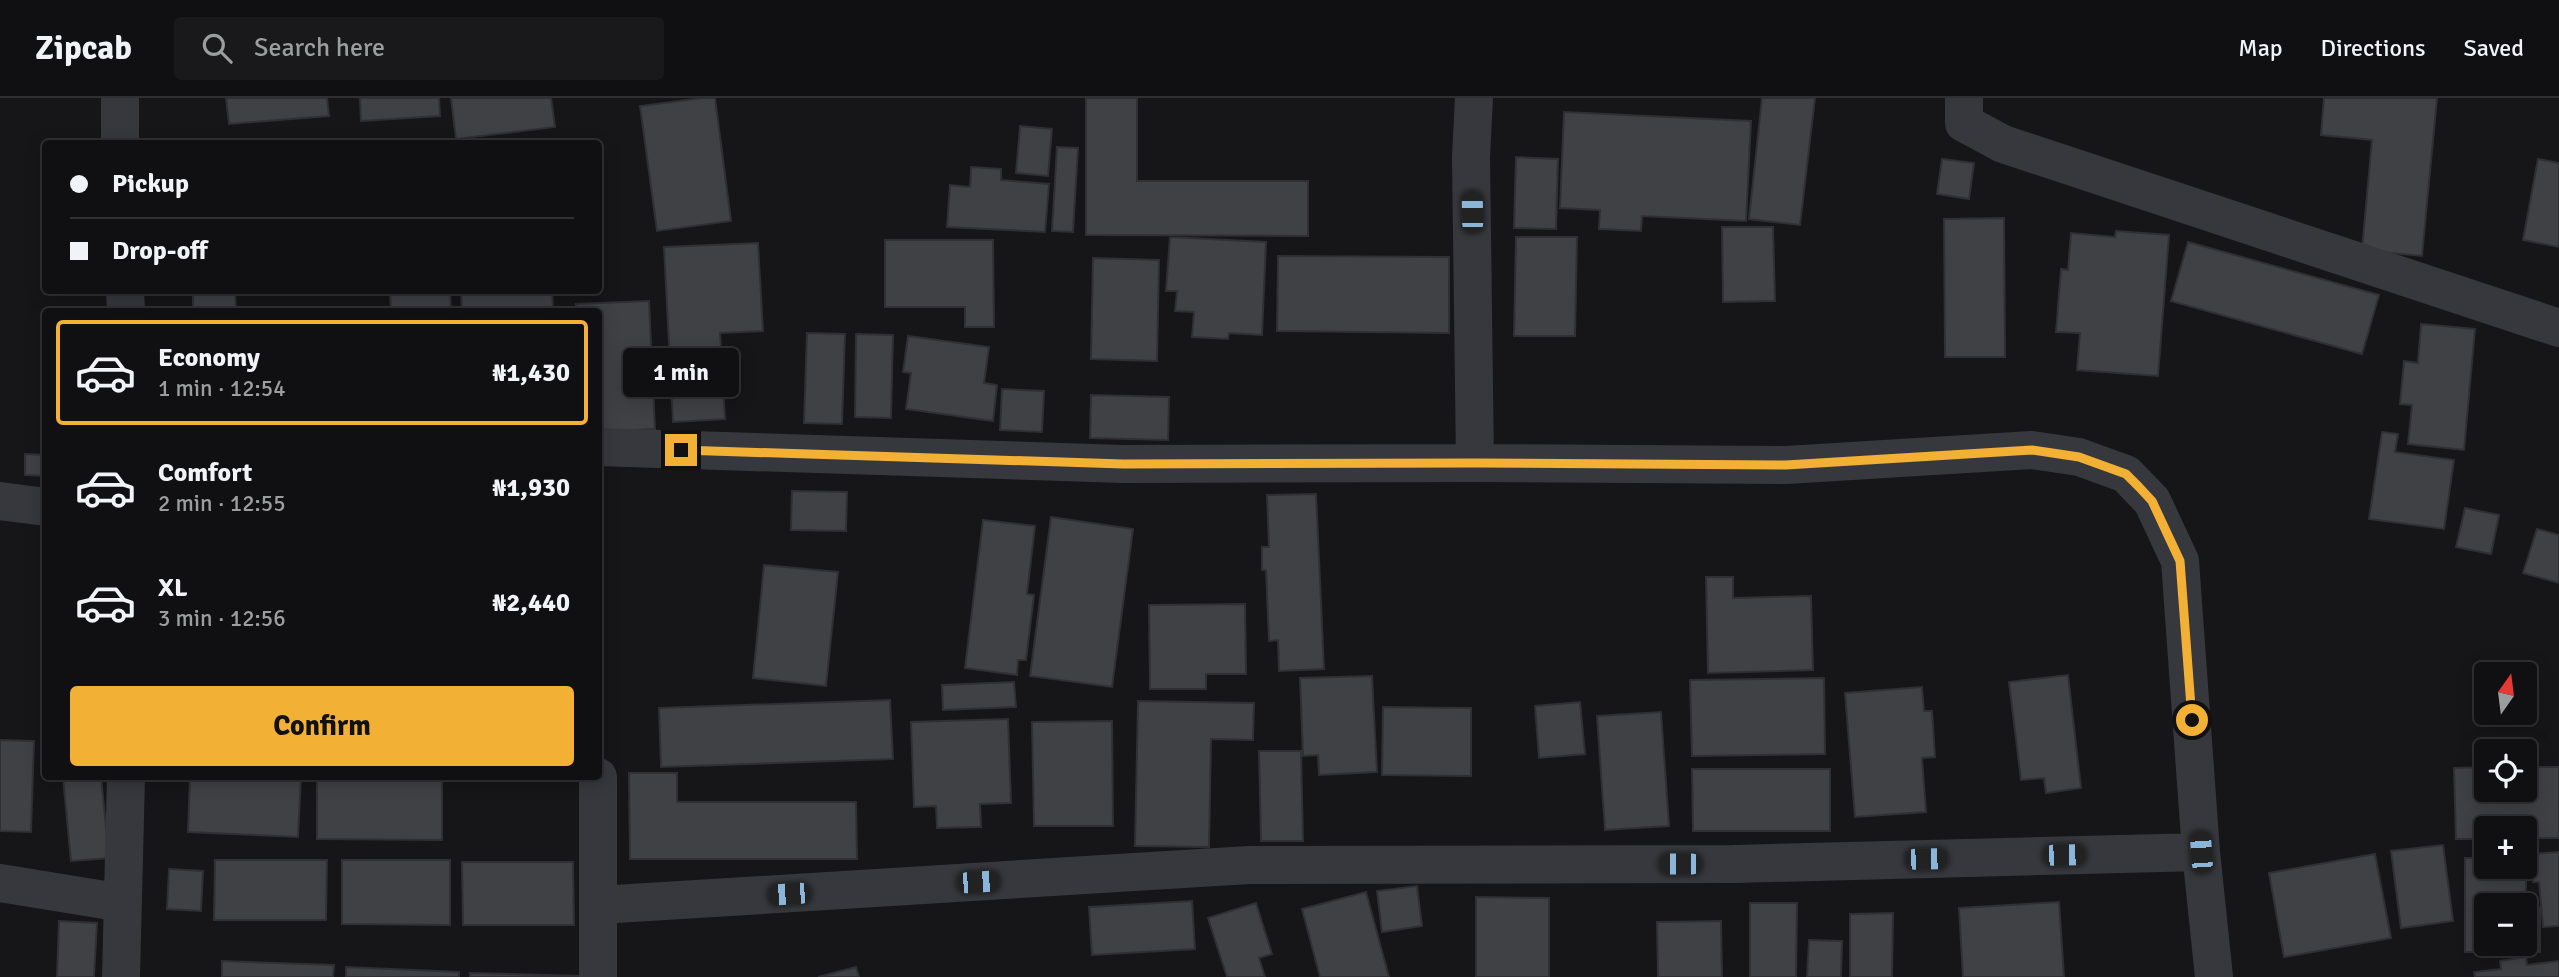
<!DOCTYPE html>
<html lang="en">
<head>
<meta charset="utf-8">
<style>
  :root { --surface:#101012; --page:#19191b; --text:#f1f3f6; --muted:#9c9d9f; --line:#303032; --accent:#f2b134 }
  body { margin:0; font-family:Signika,sans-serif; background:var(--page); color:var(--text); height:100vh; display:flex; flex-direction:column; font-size:26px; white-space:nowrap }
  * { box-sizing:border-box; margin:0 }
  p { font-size:23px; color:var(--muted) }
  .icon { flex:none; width:38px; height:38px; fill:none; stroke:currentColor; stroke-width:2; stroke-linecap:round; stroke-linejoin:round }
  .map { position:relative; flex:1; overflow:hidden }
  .drawer { position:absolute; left:42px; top:210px; width:560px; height:472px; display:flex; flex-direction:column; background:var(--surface); border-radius:7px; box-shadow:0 4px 18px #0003,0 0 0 2px var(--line) }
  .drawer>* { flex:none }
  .banner { position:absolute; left:42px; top:42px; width:560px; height:154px; border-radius:7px; box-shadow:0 4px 18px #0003,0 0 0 2px var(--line); display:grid; align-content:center; height:154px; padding:0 28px; background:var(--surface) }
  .needle { width:46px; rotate:14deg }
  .controls { position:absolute; left:2474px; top:564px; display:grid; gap:14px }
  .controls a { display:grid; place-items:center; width:63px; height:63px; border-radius:7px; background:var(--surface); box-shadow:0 4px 18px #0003,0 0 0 2px var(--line); font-size:35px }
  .end { position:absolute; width:32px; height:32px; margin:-16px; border:9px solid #f2b134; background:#111; box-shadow:0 0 0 4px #111 }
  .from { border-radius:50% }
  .bubble { position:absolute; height:49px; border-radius:7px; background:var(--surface); box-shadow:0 4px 18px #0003,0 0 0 2px var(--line); font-size:23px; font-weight:700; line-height:49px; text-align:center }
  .car { position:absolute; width:21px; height:42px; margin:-21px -10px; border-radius:9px; box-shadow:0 0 5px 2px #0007; background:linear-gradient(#222 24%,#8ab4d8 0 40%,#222 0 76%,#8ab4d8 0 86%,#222 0) }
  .banner b { display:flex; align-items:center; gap:24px; height:66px; font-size:26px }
  .banner b+b { border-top:2px solid var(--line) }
  .banner i { width:18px; height:18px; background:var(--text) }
  ul { padding:12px 0 0; list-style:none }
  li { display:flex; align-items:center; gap:21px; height:105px; margin:0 14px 10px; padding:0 14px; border:4px solid transparent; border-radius:7px }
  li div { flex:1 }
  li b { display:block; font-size:26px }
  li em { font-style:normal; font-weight:700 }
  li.on { border-color:var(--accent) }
  li>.icon { width:63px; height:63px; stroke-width:1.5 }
  .button { display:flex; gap:14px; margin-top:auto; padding:14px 28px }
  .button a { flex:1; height:80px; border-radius:7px; background:var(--accent); color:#111; font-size:28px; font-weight:700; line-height:80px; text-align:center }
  header { display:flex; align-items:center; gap:42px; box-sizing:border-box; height:98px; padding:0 35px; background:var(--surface); border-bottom:2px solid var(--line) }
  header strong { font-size:33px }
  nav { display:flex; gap:38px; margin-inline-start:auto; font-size:24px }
  .search { width:490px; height:63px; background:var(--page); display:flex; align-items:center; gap:18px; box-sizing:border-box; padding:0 24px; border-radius:7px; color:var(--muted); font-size:26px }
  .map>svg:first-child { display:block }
  .building { fill:#404145; stroke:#303034; stroke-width:2; fill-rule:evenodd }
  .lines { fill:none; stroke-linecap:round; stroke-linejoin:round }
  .minor { stroke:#37383d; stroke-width:38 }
  .route { stroke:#f2b134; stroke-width:9 }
</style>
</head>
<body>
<header>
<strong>Zipcab</strong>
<div class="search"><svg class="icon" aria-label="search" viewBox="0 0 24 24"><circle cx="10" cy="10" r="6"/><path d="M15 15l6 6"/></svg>Search here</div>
<nav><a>Map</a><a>Directions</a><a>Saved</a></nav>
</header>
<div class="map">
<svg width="2559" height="879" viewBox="0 0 2559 879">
  <rect width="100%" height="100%" fill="#161618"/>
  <path class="building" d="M226,0H327L329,18L229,26Z
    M360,0H439L440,18L361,23Z
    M451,0H551L555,29L456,41Z
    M703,0H715L731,123L657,133L640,8Z
    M1086,0H1137V83H1308V138L1086,137Z
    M1762,0H1815L1800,127L1749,121Z
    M2324,0H2437L2422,158L2362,152L2372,42L2321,37Z
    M1564,14L1751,23L1746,123L1642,118L1641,133L1599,131L1600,112L1560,110Z
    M1020,28L1052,31L1048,78L1016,75Z
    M1057,49L1078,50L1073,134L1052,133Z
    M1516,59L1558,61L1556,131L1514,130Z
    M1942,61L1974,65L1969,101L1937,96Z
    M2538,61L2559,65V149L2523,142Z
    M971,69L1001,71V82L1049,86L1045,134L947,129L950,87L970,89Z
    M2004,120L2005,259H1945L1944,121Z
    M1722,129H1773L1775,203L1723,204Z
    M2116,133L2169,137L2158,278L2077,272L2080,235L2056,234L2061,171L2068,172L2071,135L2115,139Z
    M1170,139L1266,144L1262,237L1229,235L1228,241L1192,239L1194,214L1175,213L1177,193H1166Z
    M1516,139H1577L1575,238H1514Z
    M885,142H993L994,229H965V209H885Z
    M2188,144L2379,197L2362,256L2171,203Z
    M758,145L763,233L720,235L725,321L673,324L664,149Z
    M1278,158L1449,159V235L1277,233Z
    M1093,160L1159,162L1157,263L1091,261Z
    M193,192H235L236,214H193Z
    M390,192H450L451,214H391Z
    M461,192H552L553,211L462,214Z
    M649,203L655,331L598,334V214H576V206Z
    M2421,226L2475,231L2464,352L2408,346L2412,307L2400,306L2404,263L2418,265Z
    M807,235L845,236L842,326L804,325Z
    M856,236L893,237L891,320L855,319Z
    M908,238L989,249L984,285L997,287L993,323L906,311L911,275L903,274Z
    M1002,291L1044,293L1042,334L1000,332Z
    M1091,297L1169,299L1168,342L1090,340Z
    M2382,334L2398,336L2395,354L2454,362L2444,431L2369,421Z
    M25,356L46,357V378L25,377Z
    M792,393L847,394L846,433L791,432Z
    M1316,396L1324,571L1279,573L1278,542L1269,543L1266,472H1262V449H1269L1267,397Z
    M2465,410L2499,417L2491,456L2456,449Z
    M1051,419L1133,431L1112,589L1030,578Z
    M983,422L1035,428L1027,496L1034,497L1026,562H1018L1017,577L965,570Z
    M2537,431L2559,437V485L2523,475Z
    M43,465H46V525Z
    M764,467L838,474L826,588L753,580Z
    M1706,479H1733V500L1811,498L1813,572L1708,575Z
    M1245,506L1246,576H1206V591H1150L1149,507Z
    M2068,577L2081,690L2046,695L2044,680L2021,682L2009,584Z
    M1372,578L1377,674L1319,677L1318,657L1303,658L1300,580Z
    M1824,580L1825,656L1692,658L1690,582Z
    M1014,584L1016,609L943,612L942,587Z
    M1922,589L1924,613H1932L1935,659L1922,660L1926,714L1855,719L1845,595Z
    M890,602L893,661L661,669L659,610Z
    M1138,603L1254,605L1253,642L1211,641L1209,749L1135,748Z
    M1580,604L1585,656L1539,660L1535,608Z
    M1383,609L1471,610V678L1382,677Z
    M1661,614L1669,728L1605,732L1597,618Z
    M1008,621L1011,705L980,706L981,729L937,730L936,708L914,709L911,624Z
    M1112,623L1113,728H1034L1032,624Z
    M0,642L34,643L31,734L0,733Z
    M1259,653H1301L1303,743H1261Z
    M2487,669V691H2525V669H2559V740H2525V730H2487V741H2456L2454,670Z
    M1692,671H1830V733H1693Z
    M629,675H677V704H856L857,761H630Z
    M63,679H101L109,760L71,763Z
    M190,679H301L298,739L188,734Z
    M317,679H442V742L317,741Z
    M2443,747L2453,823L2401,830L2391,753Z
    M2559,754V828L2543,829L2539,784H2533L2530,756Z
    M2375,756L2391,840L2284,859L2269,775Z
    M2526,759V809H2540V854H2465V760H2487V768H2525ZM2487,807H2525V845H2487Z
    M215,762H327L326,822H214Z
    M342,762H450V827L342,826Z
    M462,764H573L574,827H463Z
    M169,771L203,773L201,813L167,811Z
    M1417,788L1422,828L1382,834L1377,793Z
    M1366,794L1389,879H1320L1302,811Z
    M1476,799L1549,800V879H1476Z
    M1192,803L1195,851L1092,857L1089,809Z
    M2059,804L2064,879H1963L1959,810Z
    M1256,805L1272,856L1259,860L1265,879H1227L1208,820Z
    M1750,805H1797L1796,879H1750Z
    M1893,815L1892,879H1850V816Z
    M59,823L97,825L94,879H57Z
    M1721,823L1722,879H1658L1657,824Z
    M1809,842L1842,843L1841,879H1807Z
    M2526,859L2527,867L2559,863V879H2475L2474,874L2501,871L2500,863Z
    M222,863L334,867L333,879H222Z
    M346,869L459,874V879H346Z
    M856,869L859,879H818Z
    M470,875L581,878V879H470Z"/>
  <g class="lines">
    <path class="minor" d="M120,0V46
      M1474,0L1471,59L1475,365
      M1964,0V25L2003,46L2559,230
      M125,192L126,214
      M598,349L1123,366L1475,365L1786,367L2032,352L2079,359L2126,376L2152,403L2180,463L2201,754L2214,879
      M0,403L46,409
      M0,785L123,805
      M599,807L1249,767L1734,766L2201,754
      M121,879L126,679
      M598,879V679"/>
  </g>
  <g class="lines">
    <path class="route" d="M681,352L1123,366L1475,365L1786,367L2032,352L2079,359L2126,376L2139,389L2152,403L2180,463L2192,622"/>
  </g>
</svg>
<div class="controls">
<a><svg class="needle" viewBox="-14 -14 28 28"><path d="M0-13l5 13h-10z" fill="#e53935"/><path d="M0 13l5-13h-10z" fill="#9c9d9f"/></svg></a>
<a><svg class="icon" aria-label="locate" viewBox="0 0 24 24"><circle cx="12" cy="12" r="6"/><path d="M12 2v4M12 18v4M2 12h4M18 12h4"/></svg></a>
<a>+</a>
<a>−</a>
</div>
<i class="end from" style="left:2192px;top:622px"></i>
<i class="end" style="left:681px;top:352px"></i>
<div class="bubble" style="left:623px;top:250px;width:116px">1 min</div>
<i class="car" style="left:1472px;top:114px;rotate:359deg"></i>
<i class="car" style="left:2201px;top:754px;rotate:356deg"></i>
<i class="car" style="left:2064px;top:757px;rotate:89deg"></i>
<i class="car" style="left:1926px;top:761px;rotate:89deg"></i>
<i class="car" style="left:1680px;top:766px;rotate:270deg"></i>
<i class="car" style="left:978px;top:784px;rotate:86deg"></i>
<i class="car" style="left:789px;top:796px;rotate:266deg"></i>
<div class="banner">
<b><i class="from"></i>Pickup</b>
<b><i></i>Drop-off</b>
</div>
<section class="drawer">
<ul>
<li class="on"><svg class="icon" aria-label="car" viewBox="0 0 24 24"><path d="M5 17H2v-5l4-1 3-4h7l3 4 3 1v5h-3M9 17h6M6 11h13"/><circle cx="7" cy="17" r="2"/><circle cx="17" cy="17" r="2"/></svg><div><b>Economy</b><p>1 min · 12:54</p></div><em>₦1,430</em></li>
<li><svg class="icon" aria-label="car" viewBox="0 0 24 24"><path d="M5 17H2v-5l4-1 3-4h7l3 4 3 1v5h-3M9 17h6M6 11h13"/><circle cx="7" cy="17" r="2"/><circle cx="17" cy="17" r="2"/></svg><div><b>Comfort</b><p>2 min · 12:55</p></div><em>₦1,930</em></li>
<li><svg class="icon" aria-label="car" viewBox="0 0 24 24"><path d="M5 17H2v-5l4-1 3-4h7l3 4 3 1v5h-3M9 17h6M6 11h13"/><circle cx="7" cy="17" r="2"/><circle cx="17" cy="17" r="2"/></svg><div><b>XL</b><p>3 min · 12:56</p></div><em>₦2,440</em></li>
</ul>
<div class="button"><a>Confirm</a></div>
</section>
</div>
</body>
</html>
